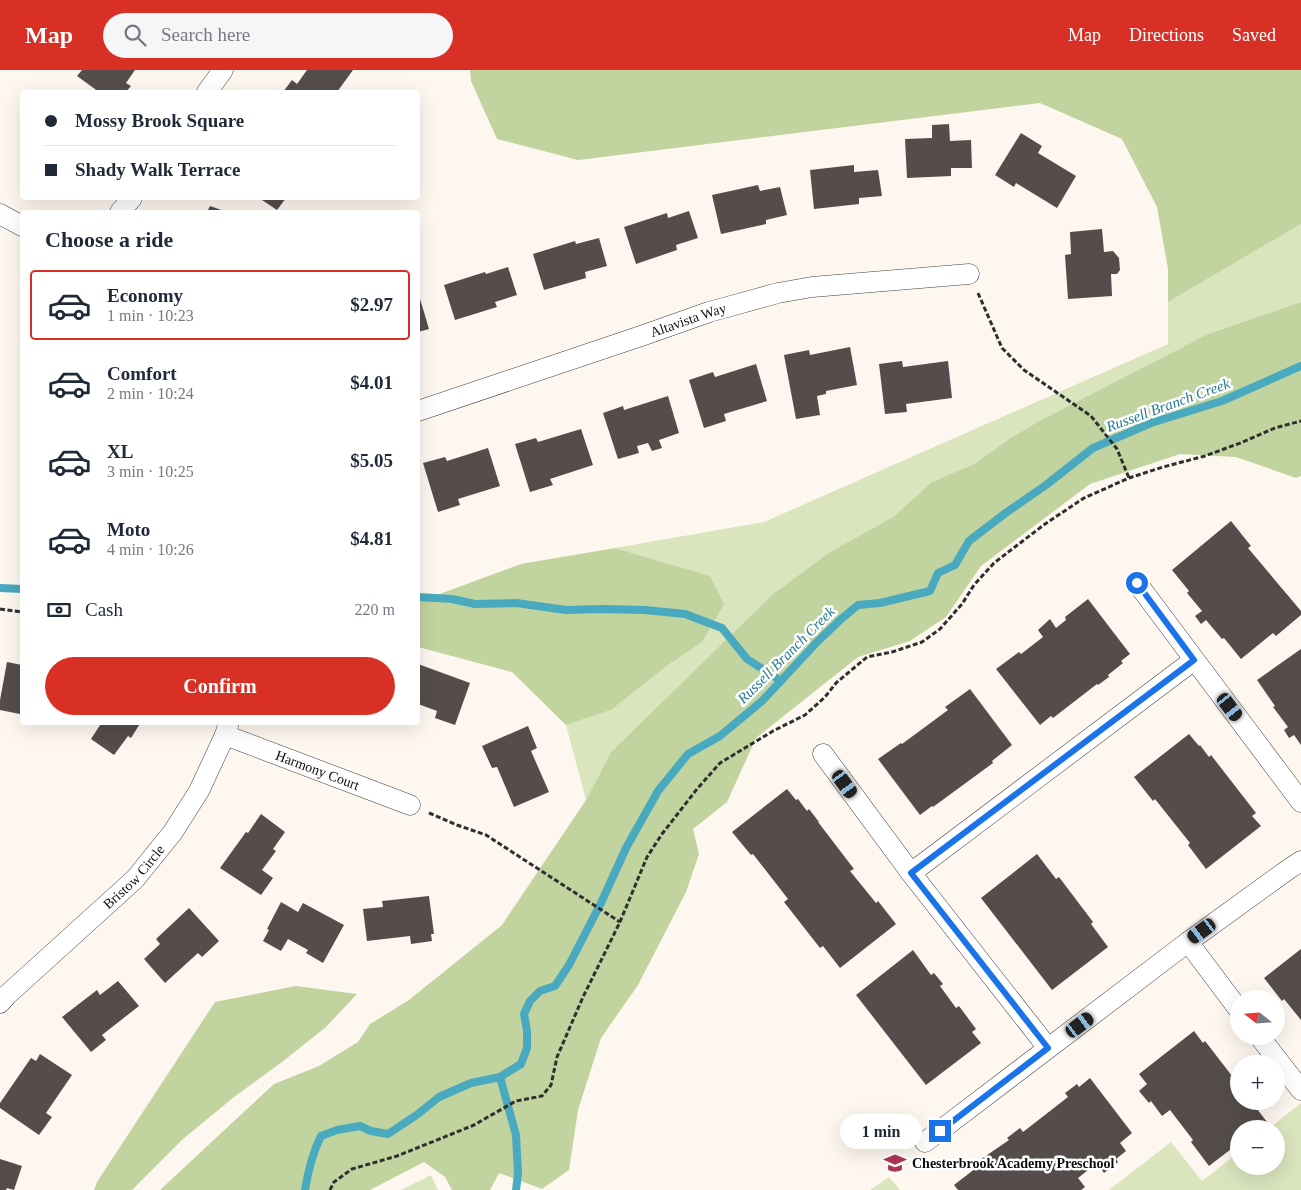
<!DOCTYPE html>
<html lang="en">
<head>
<meta charset="utf-8">
<style>
  :root { --surface:#fff; --page:#f6f6f7; --text:#1f2937; --muted:#747a83; --line:#e0e1e3; --accent:#d93025 }
  body { margin:0; font-family:"Times New Roman",serif; background:var(--page); color:var(--text); height:100vh; display:flex; flex-direction:column; font-size:19px; white-space:nowrap }
  * { box-sizing:border-box; margin:0 }
  p { font-size:16px; color:var(--muted) }
  .icon { flex:none; width:28px; height:28px; fill:none; stroke:currentColor; stroke-width:2; stroke-linecap:round; stroke-linejoin:round }
  .map { position:relative; flex:1; overflow:hidden }
  .drawer { position:absolute; left:20px; top:140px; width:400px; height:515px; display:flex; flex-direction:column; background:var(--surface); border-radius:5px; box-shadow:0 5px 20px #0002 }
  .drawer>* { flex:none }
  .guide { position:absolute; left:20px; top:20px; width:400px; height:110px; border-radius:5px; box-shadow:0 5px 20px #0002; display:grid; align-content:center; height:110px; padding:0 25px; background:var(--surface) }
  .needle { width:32px; rotate:287deg }
  .controls { position:absolute; left:1230px; top:920px; display:grid; gap:10px }
  .controls a { display:grid; place-items:center; width:55px; height:55px; border-radius:50%; background:var(--surface); box-shadow:0 5px 20px #0002; font-size:25px }
  .end { position:absolute; width:22px; height:22px; margin:-11px; border:6px solid #1a73e8; background:#fff; box-shadow:0 0 0 2px #fff }
  .from { border-radius:50% }
  .bubble { position:absolute; height:35px; border-radius:18px; background:var(--surface); box-shadow:0 5px 20px #0002; font-size:16px; font-weight:800; line-height:35px; text-align:center }
  .car { position:absolute; width:15px; height:30px; margin:-15px -8px; border-radius:6px; box-shadow:0 0 4px 1px #0007; background:linear-gradient(#222 24%,#8ab4d8 0 40%,#222 0 76%,#8ab4d8 0 86%,#222 0) }
  .guide b { display:flex; align-items:center; gap:18px; height:48px; font-size:19px }
  .guide b+b { border-top:1px solid var(--line) }
  .guide i { width:12px; height:12px; background:var(--text) }
  ul { padding:0; list-style:none }
  li { display:flex; align-items:center; gap:15px; height:70px; margin:0 10px 8px; padding:0 15px; border:2px solid transparent; border-radius:5px }
  li div { flex:1 }
  li b { display:block; font-size:19px }
  li em { font-style:normal; font-weight:800 }
  li.active { border-color:var(--accent) }
  li>.icon { width:45px; height:45px; stroke-width:1.5 }
  h2 { padding:0 25px; font-size:22px; line-height:60px }
  .pay { display:flex; align-items:center; gap:12px; height:55px; padding:0 25px; font-size:19px }
  .pay p { margin-inline-start:auto }
  .button { display:flex; gap:10px; margin-top:auto; padding:10px 25px }
  .button a { flex:1; height:58px; border-radius:30px; background:var(--accent); color:#fff; font-size:20px; font-weight:800; line-height:58px; text-align:center }
  header { display:flex; align-items:center; gap:30px; box-sizing:border-box; height:70px; padding:0 25px; background:var(--accent); color:#fff }
  header strong { font-size:24px }
  nav { display:flex; gap:28px; margin-inline-start:auto; font-size:18px }
  .search { width:350px; height:45px; background:var(--page); display:flex; align-items:center; gap:12px; box-sizing:border-box; padding:0 18px; border-radius:28px; color:var(--muted); font-size:19px }
  .map>svg:first-child { display:block }
  .green { fill:#dae4bd }
  .forest { fill:#c1d39e }
  .lines { fill:none; stroke-linecap:round; stroke-linejoin:round }
  .stream { stroke:#49a9be; stroke-width:8 }
  .building { fill:#554d4b }
  .minor-casing { stroke:#404040; stroke-width:21 }
  .path { stroke:#2f2f2f; stroke-width:3; stroke-dasharray:5 2.5; stroke-linecap:butt }
  .minor { stroke:#fff; stroke-width:20 }
  .route { stroke:#1a73e8; stroke-width:6 }
  .labels { text-anchor:middle; dominant-baseline:central; stroke-width:5; stroke-linejoin:round; paint-order:stroke }
  .street-label { font-size:14px; fill:#0d0d0d; stroke:#fff }
  .poi-label { font-size:14px; font-weight:bold; fill:#0d0d0d; stroke:#fff; text-anchor:start }
  .water-label { font-size:15px; font-style:italic; fill:#257a91; stroke:#fff }
</style>
</head>
<body>
<header>
<strong>Map</strong>
<div class="search"><svg class="icon" aria-label="search" viewBox="0 0 24 24"><circle cx="10" cy="10" r="6"/><path d="M15 15l6 6"/></svg>Search here</div>
<nav><a>Map</a><a>Directions</a><a>Saved</a></nav>
</header>
<div class="map">
<svg width="1301" height="1120" viewBox="0 0 1301 1120">
  <rect width="100%" height="100%" fill="#fdf7ef"/>
  <path class="green" d="M1301,154V232L1208,264L1041,350L1012,367L974,394L932,412L893,447L830,482L773,524L611,682L586,730L566,655L611,640L668,595L702,572L709,506L615,478L764,452L1168,274V232Z
    M1301,1033V1120H1109L1171,1072L1202,1111L1239,1082V1096H1276V1059H1268Z
    M431,1105L438,1120H401Z
    M889,1107L900,1120H870Z"/>
  <path class="forest" d="M470,0H1301V154L1168,232V199L1157,137L1122,69L1040,33L578,90L497,69L471,11Z
    M1301,232V406L1296,408L1236,387L1180,384L1090,414L981,496L946,547L910,571L858,587L756,668L727,732L693,759L699,784L686,822L638,915L601,968L578,1040L569,1100L542,1119L499,1103L490,1120H452L445,1107L424,1092L370,1120H160L274,1014L319,996L358,972L370,954L409,930L502,855L586,730L611,682L773,524L830,482L893,447L932,412L974,394L1012,367L1041,350L1208,264Z
    M615,478L710,506L724,534L702,572L668,595L611,640L566,655L512,602L418,577V532L521,494Z
    M296,916L357,924L326,957L282,992L234,1027L183,1069L132,1120H94L97,1112L215,932Z"/>
  <g class="lines">
    <path class="stream" d="M0,518L22,519
      M418,527L452,529L475,534L516,533L566,540L602,539L645,540L685,544L722,558L747,589L781,611
      M500,1007L516,1065L518,1104L516,1120
      M305,1120C308,1101 312,1084 321,1066L337,1060L360,1056L371,1061L388,1064L418,1044L439,1027L471,1013L500,1007L521,994L527,978V961L524,944L530,931L540,921L555,916L569,895L601,833L626,778L658,721L688,684L720,666L762,631L817,572L840,550L858,535L880,533L930,521L938,503L955,495L969,471L1007,442L1046,415L1093,378L1151,353L1222,331L1301,296"/>
  </g>
  <path class="building" d="M82,0H135L126,13L131,16L126,22H99L77,6Z
    M307,0H353L337,22H283L292,10L297,14Z
    M949,54L950,71L971,70L972,98H951V106L907,108L905,69L932,68V55Z
    M1021,63L1042,76L1038,83L1076,106L1057,138L1016,113L1014,117L995,105Z
    M854,95V102L878,100L882,126L859,128V134L814,139L810,100Z
    M758,115L760,121L780,117L787,145L766,150V154L721,164L712,125Z
    M259,128H286L277,140Z
    M210,136L227,142H207Z
    M689,141L698,168L676,175L677,180L636,194L624,157L667,143L668,148Z
    M1102,159L1104,182L1113,181L1119,188L1120,200L1117,204H1111L1112,226L1068,229L1065,185L1071,184L1070,162Z
    M599,168L607,196L585,202L586,208L544,220L533,184L575,171L576,174Z
    M508,197L517,225L495,232L497,237L455,250L444,215L485,202L486,204Z
    M418,222L429,259L418,262Z
    M850,277L857,315L826,321V324L817,326L820,345L796,349L784,285L809,280L810,285Z
    M902,291L903,297L948,291L952,328L906,334L907,342L885,344L879,294Z
    M756,294L767,331L724,344L726,351L704,358L689,310L713,302L715,307Z
    M668,326L679,363L659,370L662,378L652,381L648,373L637,376L639,383L618,389L603,343L623,336L624,340Z
    M581,359L593,395L550,409L553,415L530,422L515,374L536,368L538,372Z
    M488,378L500,416L458,429L460,435L438,442L423,393L445,387L447,391Z
    M1231,451L1251,476L1248,478L1301,541V545L1276,566L1273,563L1241,589L1224,568L1222,569L1206,550L1201,554L1195,546L1202,541L1187,523L1189,521L1172,500Z
    M1088,529L1130,584L1121,591L1123,593L1108,605L1109,607L1098,615L1097,614L1053,648L1051,646L1040,655L996,599L1019,582L1021,584L1043,567L1038,560L1050,549L1056,558L1066,550L1065,547Z
    M1301,579V675L1294,665L1289,668L1284,660L1288,657L1273,637L1275,636L1257,610Z
    M7,592L22,595V639H20V644L0,640V630Z
    M418,594L470,613L455,655L435,648L437,641L418,634Z
    M970,619L1012,675L992,691L993,693L933,737L932,736L920,745L878,689L901,673L902,674L948,640L945,637Z
    M102,652H141L131,668L128,666L114,685L91,669Z
    M528,656L537,678L531,681L549,722L514,737L497,697L492,698L482,676Z
    M1189,664L1199,676L1200,675L1209,687L1211,685L1256,743L1252,746L1261,756L1206,799L1188,775L1190,773L1155,729L1153,731L1134,707Z
    M787,719L796,730L798,729L807,741L809,739L819,752H818L854,799L850,801L876,833L878,831L896,854L840,898L823,876L820,878L784,832L788,829L753,784L751,785L732,762Z
    M261,744L285,762L273,779L276,781L262,800L273,808L261,825L220,798L246,762L248,763Z
    M1037,784L1056,809L1059,807L1093,852L1091,854L1108,877L1052,920L981,828Z
    M429,826L434,864H431L432,871L411,874L410,866L367,871L363,839L383,837L382,831Z
    M281,832L298,842L303,833L344,855L323,893L306,883L308,880L288,869L281,881L263,871L269,860L267,859Z
    M189,838L219,871L202,887L198,883L165,913L144,889L160,874L156,869Z
    M1301,879V950L1284,929L1282,931L1264,908Z
    M913,880L931,905L934,903L943,914L940,916L956,938L959,936L976,959L972,962L981,973L926,1015L856,925Z
    M118,911L139,936L102,965L106,970L91,982L62,947L97,920L100,925Z
    M1194,961L1203,973L1205,971L1239,1015V1031H1251L1267,1052L1258,1059H1239V1073L1209,1096L1191,1072L1193,1070L1170,1040L1162,1046L1151,1031L1149,1033L1139,1021L1147,1014L1139,1004Z
    M40,984L72,1005L46,1043L52,1047L39,1065L0,1038V1033L31,988L36,991Z
    M1090,1008L1132,1063L1120,1073L1126,1081L1116,1089L1118,1092L1104,1103L1097,1093L1078,1108L1085,1117L1081,1120H958L954,1115L976,1098L974,1094L1009,1070L1007,1068L1020,1058L1023,1062L1068,1027L1065,1023L1077,1014L1079,1017Z
    M0,1089L22,1096L14,1120L7,1118L6,1120H0Z"/>
  <g class="lines">
    <g class="minor-casing">
      <g id="minor">
        <path d="M207,22L223,0"/>
        <path d="M120,142L132,128"/>
        <path d="M0,144L22,156"/>
        <path id="s1" d="M418,341L644,265L709,242L778,223L812,217L969,204"/>
        <path d="M1137,513L1301,732"/>
        <path id="s2" d="M225,665L410,735"/>
        <path d="M823,684L911,803L1048,978"/>
        <path d="M911,803L1194,590"/>
        <path d="M1188,872L1239,940"/>
        <path id="s3" d="M0,933L7,925L135,809L173,762L199,721L225,665L229,652"/>
        <path d="M1259,966L1301,1020"/>
        <path d="M925,1072L1188,872L1286,801L1301,791"/>
      </g>
    </g>
    <path class="path" d="M978,223L1002,278L1024,300L1091,346L1117,379L1129,408
      M0,539L22,542
      M429,743L457,755L486,765L620,852
      M330,1120L334,1112L352,1099L397,1086L427,1074L474,1055L516,1031L542,1026L551,1015L557,987L583,927L620,852L647,787L662,764L697,719L720,693L773,661L805,645L825,627L836,613L867,587L892,582L922,572L940,559L962,534L974,515L994,493L1045,454L1084,428L1129,408L1163,397L1205,386L1243,372L1275,358L1301,351"/>
    <use href="#minor" class="minor"/>
  </g>
  <g class="lines">
    <path class="route" d="M940,1061L1048,978L911,803L1194,590L1137,513"/>
  </g>
  <defs>
    <g id="school-bare" transform="scale(1.725)"><path d="M0-5L7-2L0 1L-7-2ZM-4 1L0 2.5L4 1V4Q0 6-4 4Z" fill="#ae3555" stroke="#fff" stroke-width="2.5" paint-order="stroke"/></g>
  </defs>
  <g fill-rule="evenodd">
    <use href="#school-bare" x="895" y="1093"/>
  </g>
  <g class="labels">
    <g class="street-label">
      <text stroke="none"><textPath href="#s1" startOffset="285">Altavista Way</textPath></text>
      <text stroke="none"><textPath href="#s2" startOffset="99">Harmony Court</textPath></text>
      <text stroke="none"><textPath href="#s3" startOffset="184">Bristow Circle</textPath></text>
    </g>
    <g class="poi-label">
      <text x="912" y="1093">Chesterbrook Academy Preschool</text>
    </g>
    <g class="water-label">
      <text transform="translate(1168 335) rotate(-20)">Russell Branch Creek</text>
      <text transform="translate(786 585) rotate(-45)">Russell Branch Creek</text>
    </g>
  </g>
</svg>
<div class="controls">
<a><svg class="needle" viewBox="-14 -14 28 28"><path d="M0-13l5 13h-10z" fill="#e53935"/><path d="M0 13l5-13h-10z" fill="#747a83"/></svg></a>
<a>+</a>
<a>−</a>
</div>
<i class="end from" style="left:1137px;top:513px"></i>
<i class="end" style="left:940px;top:1061px"></i>
<div class="bubble" style="left:840px;top:1044px;width:82px">1 min</div>
<i class="car" style="left:1230px;top:637px;rotate:143deg"></i>
<i class="car" style="left:845px;top:714px;rotate:144deg"></i>
<i class="car" style="left:1202px;top:861px;rotate:234deg"></i>
<i class="car" style="left:1080px;top:955px;rotate:53deg"></i>
<div class="guide">
<b><i class="from"></i>Mossy Brook Square</b>
<b><i></i>Shady Walk Terrace</b>
</div>
<section class="drawer">
<h2>Choose a ride</h2>
<ul>
<li class="active"><svg class="icon" aria-label="car" viewBox="0 0 24 24"><path d="M5 17H2v-5l4-1 3-4h7l3 4 3 1v5h-3M9 17h6M6 11h13"/><circle cx="7" cy="17" r="2"/><circle cx="17" cy="17" r="2"/></svg><div><b>Economy</b><p>1 min · 10:23</p></div><em>$2.97</em></li>
<li><svg class="icon" aria-label="car" viewBox="0 0 24 24"><path d="M5 17H2v-5l4-1 3-4h7l3 4 3 1v5h-3M9 17h6M6 11h13"/><circle cx="7" cy="17" r="2"/><circle cx="17" cy="17" r="2"/></svg><div><b>Comfort</b><p>2 min · 10:24</p></div><em>$4.01</em></li>
<li><svg class="icon" aria-label="car" viewBox="0 0 24 24"><path d="M5 17H2v-5l4-1 3-4h7l3 4 3 1v5h-3M9 17h6M6 11h13"/><circle cx="7" cy="17" r="2"/><circle cx="17" cy="17" r="2"/></svg><div><b>XL</b><p>3 min · 10:25</p></div><em>$5.05</em></li>
<li><svg class="icon" aria-label="car" viewBox="0 0 24 24"><path d="M5 17H2v-5l4-1 3-4h7l3 4 3 1v5h-3M9 17h6M6 11h13"/><circle cx="7" cy="17" r="2"/><circle cx="17" cy="17" r="2"/></svg><div><b>Moto</b><p>4 min · 10:26</p></div><em>$4.81</em></li>
</ul>
<div class="pay"><svg class="icon" aria-label="cash" viewBox="0 0 24 24"><path d="M3 7h18v10H3z"/><circle cx="12" cy="12" r="2"/></svg>Cash<p>220 m</p></div>
<div class="button"><a>Confirm</a></div>
</section>
</div>
</body>
</html>
